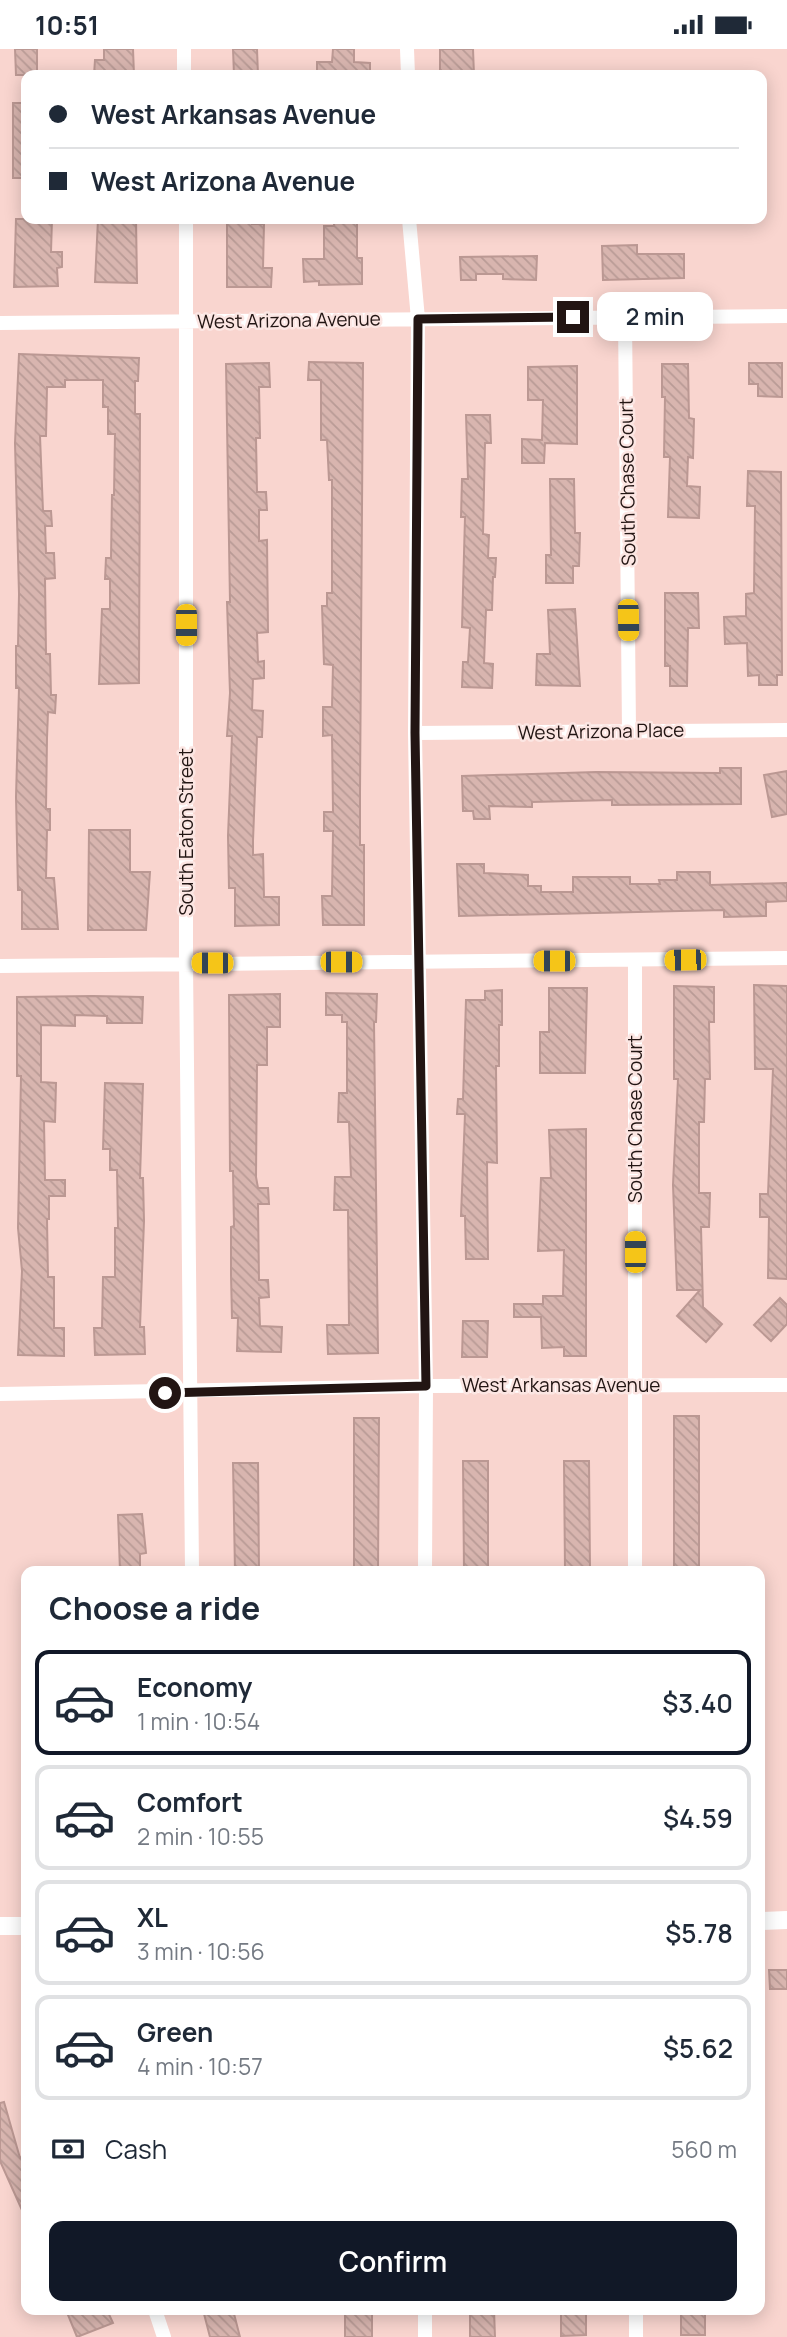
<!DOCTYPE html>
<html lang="en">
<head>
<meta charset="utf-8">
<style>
  :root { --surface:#fff; --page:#f6f6f7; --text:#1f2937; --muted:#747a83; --line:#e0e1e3; --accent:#111827 }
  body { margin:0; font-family:Manrope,sans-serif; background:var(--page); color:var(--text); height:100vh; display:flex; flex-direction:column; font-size:26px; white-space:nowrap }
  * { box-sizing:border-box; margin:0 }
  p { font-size:23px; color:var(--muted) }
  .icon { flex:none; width:38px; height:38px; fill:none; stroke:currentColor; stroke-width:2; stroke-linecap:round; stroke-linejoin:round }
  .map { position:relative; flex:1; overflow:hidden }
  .side { position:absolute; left:21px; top:1517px; width:744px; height:749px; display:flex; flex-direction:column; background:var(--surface); border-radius:14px; box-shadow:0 4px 18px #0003 }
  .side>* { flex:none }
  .banner { position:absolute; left:21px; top:21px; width:746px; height:154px; border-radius:14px; box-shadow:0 4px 18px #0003; display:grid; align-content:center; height:154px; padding:0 28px; background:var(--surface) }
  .end { position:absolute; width:32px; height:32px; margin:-16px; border:9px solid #221513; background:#fff; box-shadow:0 0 0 4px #fff }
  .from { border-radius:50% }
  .bubble { position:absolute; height:49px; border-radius:14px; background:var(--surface); box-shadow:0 4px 18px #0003; font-size:23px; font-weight:600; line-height:49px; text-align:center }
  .car { position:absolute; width:21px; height:42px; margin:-21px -10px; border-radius:9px; box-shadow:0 0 5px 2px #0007; background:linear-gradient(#f5c518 24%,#345 0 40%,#f5c518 0 76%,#345 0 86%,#f5c518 0) }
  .banner b { display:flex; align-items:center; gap:24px; height:66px; font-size:26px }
  .banner b+b { border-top:2px solid var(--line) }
  .banner i { width:18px; height:18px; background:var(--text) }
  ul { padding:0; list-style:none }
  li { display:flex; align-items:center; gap:21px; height:105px; margin:0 14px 10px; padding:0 14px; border:4px solid var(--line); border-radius:14px }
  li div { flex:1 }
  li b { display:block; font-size:26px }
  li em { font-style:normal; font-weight:600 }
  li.active { border-color:var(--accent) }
  li>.icon { width:63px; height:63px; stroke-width:1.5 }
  h2 { padding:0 28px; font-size:32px; line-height:84px }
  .pay { display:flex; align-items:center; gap:18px; height:77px; padding:0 28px; font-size:26px }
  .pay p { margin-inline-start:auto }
  .primary-button { display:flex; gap:14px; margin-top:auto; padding:14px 28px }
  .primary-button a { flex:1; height:80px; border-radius:14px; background:var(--accent); color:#fff; font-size:28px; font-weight:600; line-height:80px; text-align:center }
  .status { display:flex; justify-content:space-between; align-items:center; height:49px; padding:0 35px; background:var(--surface); direction:ltr }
  .status svg { height:19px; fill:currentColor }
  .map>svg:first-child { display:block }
  .building { fill:url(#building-back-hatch); stroke:#bb9893; stroke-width:2 }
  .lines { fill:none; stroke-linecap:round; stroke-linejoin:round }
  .minor { stroke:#fff; stroke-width:14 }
  .tertiary { stroke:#fff; stroke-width:18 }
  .route { stroke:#221513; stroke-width:9 }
  .labels { text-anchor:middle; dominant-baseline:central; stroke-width:5; stroke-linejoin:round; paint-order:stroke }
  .street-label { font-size:19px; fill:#221513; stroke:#fce6e3 }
</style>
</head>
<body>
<div class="status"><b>10:51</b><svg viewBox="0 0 49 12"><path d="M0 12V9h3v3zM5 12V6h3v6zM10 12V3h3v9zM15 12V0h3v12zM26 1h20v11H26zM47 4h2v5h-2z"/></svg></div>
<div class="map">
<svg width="787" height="2288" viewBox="0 0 787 2288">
  <defs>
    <pattern id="building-back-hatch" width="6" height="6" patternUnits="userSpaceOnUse" patternTransform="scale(1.75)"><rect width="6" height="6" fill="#d8b5af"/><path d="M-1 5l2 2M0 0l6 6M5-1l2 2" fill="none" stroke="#b99b96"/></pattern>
  </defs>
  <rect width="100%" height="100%" fill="#f9d5cf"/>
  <path class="building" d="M15,0H37V26H16Z
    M104,0H133L134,26H94L95,11H104Z
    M233,0H257L258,26H234Z
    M333,0H354V13L370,14V26H317V13H332Z
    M440,0H473L474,26H440Z
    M13,54H26V129H13Z
    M16,170H52L51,203H62V218L57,219L58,237L14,238Z
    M98,170H136L137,234L95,233Z
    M227,170H252V175H264L263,219H272L271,238H227Z
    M334,170H357V209H362V235L319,236V232L304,233L303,210H324V177H334Z
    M637,196V205H684V229L603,231L602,197Z
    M537,207L536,231L503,230V225H476V231H461L460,208Z
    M19,305L139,309L138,332H135V365H140L139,634L99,635L102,560H110V530H105L106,509H111L112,446H114L115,385H108V358H103V331H65V338H47L46,387H40L43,462H51L52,477H45L46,504H54L55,529L45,530L46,605H50L51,646H56L55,664L48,663L47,689L46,760H50V781H47L46,829H54L58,880H22V841H18L16,748L19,639H16V597H18L19,545L15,394Z
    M309,313L363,314L360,744V796H364V876H323L322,847H332L333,782H324V763H333L332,686L323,687V658H332L333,616L324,615L322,557H327V544H332V431H329L327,391H321V331H308Z
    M269,314L270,338H259L260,389H256L257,443H266L267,461H259V492L267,491L268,583L257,584L258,613L264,612V629L253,630L252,661L263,662L262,688H257L253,792V806L263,805L264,848H279V876L235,877V839H229L228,787L232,687H227L230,644L227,553H230L226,315Z
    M749,314H782V348L758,347V335H749Z
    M662,315H688L689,369L694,370L693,409L688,408L687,437L700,438L699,469L668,468L670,408H664L665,348H662Z
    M577,317V395L545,394L544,414H522V390L542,391L543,351H528V318Z
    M466,366H490L491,394H485L483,485L489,486L488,509H496L495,528H493L492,561H486L484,614L493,615L492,639L462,638L463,613H468L470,579L462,578L465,468H461L462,430H468Z
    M748,422L781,423L782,626H777V636H759V626L748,627L747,594L725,595L724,568L746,567V545L754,544L755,457H747Z
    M550,430H574L575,484H580L579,517H573V534H546V506H551Z
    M665,544H698L699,579H688L687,637H670V617H665Z
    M575,560L580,637L536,636L537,605H550L548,561Z
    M720,719H741V755L612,756V751L532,753V758L489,757L490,770H474L473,762H463L462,727L596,723L720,724Z
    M787,722V765L772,768L764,726Z
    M89,781H130V823H150L146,881H88Z
    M457,815H484V824L528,826V837H541V843H573V828H630V835H660L659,831H677V823H710V836L787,834V852L766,853V867L724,868V861L459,867Z
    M754,936L787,937V1230L768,1229L769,1168H760V1145H768L773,1020H755Z
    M674,937L714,938V973H709L710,1030H705L704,1073H699V1144H710L709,1178H701L703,1258L722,1275L706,1293L677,1267L700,1241H677L673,1136L678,1030H674Z
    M549,939H587L585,1024H540V983H549Z
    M502,941V976H499V1017H496L497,1114L487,1113L488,1210H466L465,1167H461L465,1065H457L458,1050H463L466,951H485V942Z
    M326,944L377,945L376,973H374L378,1304L328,1305L327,1276H349L348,1161H334L335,1128H351L349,1073H338L339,1044H347V973H342V966H326Z
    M280,945V978H267V1016H257L256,1128L258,1139H268L269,1155H258L259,1231H268L269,1248L259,1249L260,1277L282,1278L281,1303L237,1302L238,1269H232L231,1226V1178L234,1177L233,1122H230L229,946Z
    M93,947L143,948L142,974H107V967L75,966V977L41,976V1033L56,1034L55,1073L44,1072L45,1131H65V1147H49V1170H47L48,1228H54V1279H64V1307L18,1306L22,1222L18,1179L21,1027H17V948Z
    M105,1034L143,1035L140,1129H143L144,1172L140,1278H144L145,1305L95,1306L94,1279H102L103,1228H115V1179H118L117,1121H110V1100H103Z
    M586,1080V1307H564V1298L542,1299L541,1268H514V1255H543V1247H563L564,1201L538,1202L541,1129H551L549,1081Z
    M780,1249L787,1256V1275L771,1292L754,1276Z
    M463,1272H488L487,1308H462Z
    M674,1367H699V1522H674Z
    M354,1369H379L378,1522H354Z
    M463,1412H488V1522H464Z
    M564,1412H589L590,1522H565Z
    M233,1414H258L259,1522H235Z
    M142,1465L146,1504L140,1505V1522H120L118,1466Z
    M769,1921H787V1940H770Z
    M4,2053L20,2109L26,2107V2170L0,2112V2054Z
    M66,2261H107L113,2274L77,2288Z
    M203,2261H233L240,2288H210Z
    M345,2261H372V2288H345Z
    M470,2261H494L495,2288H470Z
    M561,2261H586V2286L561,2287Z
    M681,2261H705V2286H681Z"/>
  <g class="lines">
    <path class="minor" d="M184,0V26
      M407,0L408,26
      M186,170V914L192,1522
      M409,170L418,270L415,684L426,1337L425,1522
      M625,268L629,681
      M0,274L787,267
      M415,684L787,681
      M0,917L787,909
      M0,1345L426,1337L787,1336
      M635,1522V912
      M155,2261L164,2288
      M425,2261V2288
      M636,2261V2288"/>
    <path class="tertiary" d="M760,1872L787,1871
      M0,1877H26"/>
  </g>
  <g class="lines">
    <path class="route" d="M165,1344L426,1337L415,684L418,270L573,268"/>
  </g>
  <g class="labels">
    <g class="street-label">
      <text transform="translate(289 271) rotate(-1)">West Arizona Avenue</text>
      <text transform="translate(627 433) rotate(-91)">South Chase Court</text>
      <text transform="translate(601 682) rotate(-1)">West Arizona Place</text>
      <text transform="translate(186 783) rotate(-90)">South Eaton Street</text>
      <text transform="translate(635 1070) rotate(-90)">South Chase Court</text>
      <text x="561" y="1336">West Arkansas Avenue</text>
    </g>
  </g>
</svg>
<i class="end from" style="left:165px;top:1344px"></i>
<i class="end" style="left:573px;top:268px"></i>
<div class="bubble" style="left:597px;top:243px;width:116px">2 min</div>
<i class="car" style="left:628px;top:571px;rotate:179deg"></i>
<i class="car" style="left:186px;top:576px;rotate:180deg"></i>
<i class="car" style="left:685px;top:911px;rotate:269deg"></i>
<i class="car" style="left:554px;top:912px;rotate:270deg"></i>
<i class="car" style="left:341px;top:913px;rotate:90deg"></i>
<i class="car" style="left:212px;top:914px;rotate:270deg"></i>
<i class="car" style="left:635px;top:1203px;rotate:0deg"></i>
<div class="banner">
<b><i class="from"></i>West Arkansas Avenue</b>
<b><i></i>West Arizona Avenue</b>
</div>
<section class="side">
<h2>Choose a ride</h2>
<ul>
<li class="active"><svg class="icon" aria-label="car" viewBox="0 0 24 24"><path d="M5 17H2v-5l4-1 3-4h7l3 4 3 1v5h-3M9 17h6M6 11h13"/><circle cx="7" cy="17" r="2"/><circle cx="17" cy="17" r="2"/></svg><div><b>Economy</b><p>1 min · 10:54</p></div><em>$3.40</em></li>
<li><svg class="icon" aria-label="car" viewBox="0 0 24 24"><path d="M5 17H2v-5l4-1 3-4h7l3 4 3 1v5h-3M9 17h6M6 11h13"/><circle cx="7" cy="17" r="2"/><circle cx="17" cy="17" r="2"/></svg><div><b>Comfort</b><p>2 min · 10:55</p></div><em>$4.59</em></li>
<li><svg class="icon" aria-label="car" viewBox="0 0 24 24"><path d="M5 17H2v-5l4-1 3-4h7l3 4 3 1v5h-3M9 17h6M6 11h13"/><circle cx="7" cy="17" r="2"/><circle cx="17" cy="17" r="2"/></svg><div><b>XL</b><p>3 min · 10:56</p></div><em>$5.78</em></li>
<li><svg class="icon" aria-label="car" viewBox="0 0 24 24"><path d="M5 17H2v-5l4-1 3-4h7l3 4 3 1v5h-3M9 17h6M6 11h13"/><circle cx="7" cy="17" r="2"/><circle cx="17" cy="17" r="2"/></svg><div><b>Green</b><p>4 min · 10:57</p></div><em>$5.62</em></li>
</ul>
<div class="pay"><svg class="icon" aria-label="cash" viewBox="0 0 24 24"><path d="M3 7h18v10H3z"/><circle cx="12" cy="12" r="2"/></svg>Cash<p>560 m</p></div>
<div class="primary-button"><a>Confirm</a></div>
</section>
</div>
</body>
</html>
